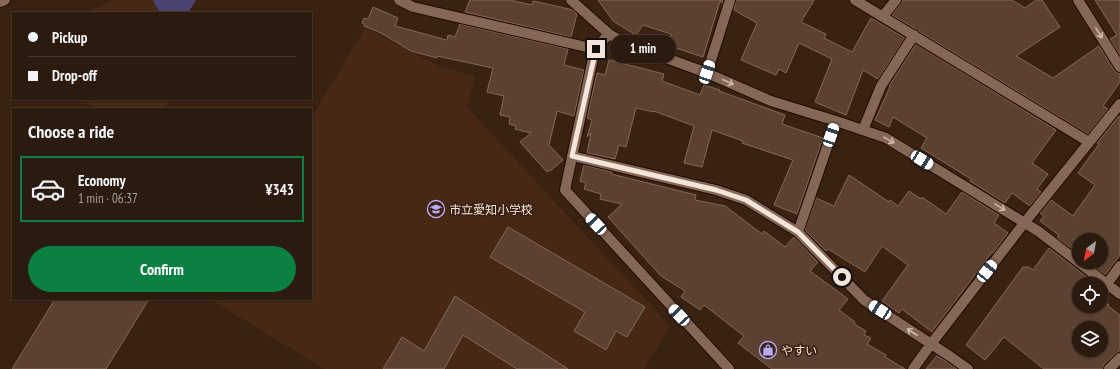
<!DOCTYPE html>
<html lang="en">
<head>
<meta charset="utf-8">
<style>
  :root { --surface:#2b1a0e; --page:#332317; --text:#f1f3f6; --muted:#a6a19e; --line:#47382e; --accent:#0b8043 }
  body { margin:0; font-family:"PT Sans Narrow","Noto Sans JP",sans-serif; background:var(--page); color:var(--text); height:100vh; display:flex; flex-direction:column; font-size:15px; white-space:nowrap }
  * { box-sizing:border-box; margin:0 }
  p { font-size:13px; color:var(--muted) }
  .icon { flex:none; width:22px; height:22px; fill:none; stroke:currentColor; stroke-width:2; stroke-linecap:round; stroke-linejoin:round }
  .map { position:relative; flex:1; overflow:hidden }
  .side { position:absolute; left:12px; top:108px; width:300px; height:192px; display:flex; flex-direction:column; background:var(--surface); border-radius:0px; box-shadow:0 1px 3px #0004,0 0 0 1px var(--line) }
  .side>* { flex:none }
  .hud { position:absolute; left:12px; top:12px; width:300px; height:88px; border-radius:0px; box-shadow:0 1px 3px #0004,0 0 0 1px var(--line); display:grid; align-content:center; height:88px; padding:0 16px; background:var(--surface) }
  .needle { width:26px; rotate:211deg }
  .controls { position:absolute; left:1072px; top:233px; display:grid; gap:8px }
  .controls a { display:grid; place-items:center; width:36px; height:36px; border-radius:50%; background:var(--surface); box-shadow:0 1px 3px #0004,0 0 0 1px var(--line); font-size:20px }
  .end { position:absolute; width:18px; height:18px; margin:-9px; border:5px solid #f4e4da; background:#111; box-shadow:0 0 0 2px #111 }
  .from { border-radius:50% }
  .bubble { position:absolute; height:28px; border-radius:14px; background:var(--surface); box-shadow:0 1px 3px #0004,0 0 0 1px var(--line); font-size:13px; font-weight:800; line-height:28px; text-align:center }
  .car { position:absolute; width:12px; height:24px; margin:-12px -6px; border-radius:5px; box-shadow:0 0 3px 1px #0007; background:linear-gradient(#fff 24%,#345 0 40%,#fff 0 76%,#345 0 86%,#fff 0) }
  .hud b { display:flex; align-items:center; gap:14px; height:38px; font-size:15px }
  .hud b+b { border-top:1px solid var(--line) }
  .hud i { width:10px; height:10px; background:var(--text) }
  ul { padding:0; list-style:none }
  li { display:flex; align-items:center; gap:12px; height:66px; margin:0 8px 6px; padding:0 8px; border:2px solid transparent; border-radius:0px }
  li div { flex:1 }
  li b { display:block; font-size:15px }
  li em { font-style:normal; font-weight:800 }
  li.current { border-color:var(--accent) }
  li>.icon { width:36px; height:36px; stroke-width:1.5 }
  h2 { padding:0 16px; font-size:18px; line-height:48px }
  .primary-button { display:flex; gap:8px; margin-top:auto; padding:8px 16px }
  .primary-button a { flex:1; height:46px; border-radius:24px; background:var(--accent); color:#fff; font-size:16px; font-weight:800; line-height:46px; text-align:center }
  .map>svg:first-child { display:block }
  .built { fill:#462814 }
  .green { fill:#4c4271 }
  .building { fill:#5b4131; stroke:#856957; fill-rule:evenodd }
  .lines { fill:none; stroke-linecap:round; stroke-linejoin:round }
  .minor-casing { stroke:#200a00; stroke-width:12 }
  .minor { stroke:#846756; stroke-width:10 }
  .oneway { stroke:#cdb8ac }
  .route { stroke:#f4e4da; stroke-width:5 }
  .labels { text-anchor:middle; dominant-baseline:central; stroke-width:3.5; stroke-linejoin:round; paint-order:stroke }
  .poi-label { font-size:12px; fill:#f4e4da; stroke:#392212; text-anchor:start }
</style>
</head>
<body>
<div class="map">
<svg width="1120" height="369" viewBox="0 0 1120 369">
  <rect width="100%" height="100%" fill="#392212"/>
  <path class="built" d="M113,0H153L160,13H85Z
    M365,28L439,66L475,76L467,107L670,326L644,369H324L210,299H311V118Z
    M86,99H170L164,109H99L85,101Z"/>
  <path class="green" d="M153,0H196L188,13H160Z"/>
  <path class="building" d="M470,0H510L532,5L533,1L573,10L577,14L571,37L465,12Z
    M598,0H723L722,3L720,1L703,57L667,45L671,34L643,25L636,35L613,21Z
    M736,0H814L801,22L826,34L824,38L852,52L871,18L905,38L878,79L863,70L846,115L815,102L832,59L799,43L786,73L779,69L776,75L741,60L757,23L734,10Z
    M902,0H1012L1025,8L1036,0H1042L1060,27L1016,56L1053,78L1099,46L1114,70L1117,73H1120V82L1103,106L1108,109L1088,134L892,15L901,4Z
    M1095,0H1120V55L1110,39L1117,35Z
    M373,7L398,18L395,26L447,40L448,35L455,37L460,24L568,49L564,65L584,70L574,116L557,111L549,145L563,160L550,171L549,170L547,172L520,142L531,133L515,129L516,126L509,124L510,117L500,115L504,96L487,92L493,68L437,56V58L411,51L381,33L364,26L365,25L362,23L364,18L368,19Z
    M916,44L1056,130L1032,163L1048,174L1037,189L1041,192L1030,206L1012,193L1005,203L970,181L971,179L921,148L927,138L893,117L889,127L875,120L890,87L889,86Z
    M609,60L664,74L662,81L700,95L704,85L720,90L719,91L785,115L782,124L823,138L797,214L774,205L793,160L742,143L743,141L712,130L702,167L684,163L694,126L654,111V112L636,108L626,147L619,145L615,159L587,153L591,133L587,137L592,120L587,118L597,73L605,75Z
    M1119,116L1120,117V255L1105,275L1089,262H1101V240H1079V254L1057,238L1059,235L1040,221L1044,216L1040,213L1051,200L1073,216L1095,185L1078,173L1099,144L1097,143Z
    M584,165L612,172L611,174L696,195L695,200L725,206L762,234L764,231L785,247L794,237L818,262L810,271L848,299L839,310L855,322L854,324L866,331L864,335L871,338L867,344L886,355L885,357L905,369H772L738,343L744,336L704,305L700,310L681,297L685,291L661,276L608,217L622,204L600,199L601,194L584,189L586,183L580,181Z
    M849,175L889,202L890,200L898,206L909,191L921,199L922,197L946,214L962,192L999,215L994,223L1008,233L993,253L992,252L932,332L902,309L899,313L882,301L908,265L882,246L865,272L828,249L826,251L805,230L816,198L834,206Z
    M508,227L645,307L627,337L616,331L606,350L574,331L585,312L490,257Z
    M1049,248L1096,284H1079V306H1101V299L1109,305L1108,306L1120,315V350L1104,364L1103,369H1044L1004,337L985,360L966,345L1023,267H1029L1033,270ZM1079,328H1101V350H1079Z
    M455,296L568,369H517L463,335L444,369H383L402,337L424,351Z
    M55,299H149L106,369H12Z
    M937,356L947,362L957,369H926Z"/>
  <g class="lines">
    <g class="minor-casing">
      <path id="minor" d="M399,0L413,7L595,49
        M571,0L609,34L625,43L707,73L771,101L836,121L886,138L1038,231L1120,294
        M855,0L1089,142
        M1078,0L1120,67
        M0,2L5,0
        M883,16L896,0
        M609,34L595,49L565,190L729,369
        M707,73L730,0
        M863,130L881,86L914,35
        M572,156L716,190L746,200L798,232L864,300L951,357L968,369
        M798,232L836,121
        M1107,284L1120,266
        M913,369L931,344L1025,222L1120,104
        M1109,369L1120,358"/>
    </g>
    <use href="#minor" class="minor"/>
  </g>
  <defs><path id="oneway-shaft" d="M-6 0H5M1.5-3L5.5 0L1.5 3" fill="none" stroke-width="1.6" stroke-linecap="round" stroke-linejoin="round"/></defs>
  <g class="oneway">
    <use href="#oneway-shaft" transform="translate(1099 33) rotate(58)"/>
    <use href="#oneway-shaft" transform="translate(728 82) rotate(24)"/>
    <use href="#oneway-shaft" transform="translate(889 140) rotate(29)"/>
    <use href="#oneway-shaft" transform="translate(1000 207) rotate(31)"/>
    <use href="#oneway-shaft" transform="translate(912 332) rotate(-147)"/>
  </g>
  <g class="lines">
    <path class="route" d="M596,49L572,156L716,190L746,200L798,232L842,277"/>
  </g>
  <defs>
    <g id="school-ring" transform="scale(0.9)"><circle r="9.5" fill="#392212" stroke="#b9abf7" stroke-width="1.5"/><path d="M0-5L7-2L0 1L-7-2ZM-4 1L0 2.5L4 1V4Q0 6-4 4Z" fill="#b9abf7"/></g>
    <g id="shop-ring" transform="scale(0.9)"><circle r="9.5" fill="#392212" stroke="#b9abf7" stroke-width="1.5"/><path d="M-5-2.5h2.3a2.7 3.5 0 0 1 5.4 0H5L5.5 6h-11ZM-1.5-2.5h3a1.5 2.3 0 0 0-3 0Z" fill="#b9abf7"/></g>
  </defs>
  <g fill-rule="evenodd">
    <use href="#school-ring" x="436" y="209"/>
    <use href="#shop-ring" x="768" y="350"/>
  </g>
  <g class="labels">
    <g class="poi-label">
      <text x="449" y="209">市立愛知小学校</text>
      <text x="781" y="350">やすい</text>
    </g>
  </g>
</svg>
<div class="controls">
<a><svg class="needle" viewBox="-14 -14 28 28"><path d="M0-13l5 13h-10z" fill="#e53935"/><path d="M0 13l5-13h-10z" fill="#a6a19e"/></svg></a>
<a><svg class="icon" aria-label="locate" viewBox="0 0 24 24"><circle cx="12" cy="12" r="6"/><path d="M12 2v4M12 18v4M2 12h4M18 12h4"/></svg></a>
<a><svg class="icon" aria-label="layers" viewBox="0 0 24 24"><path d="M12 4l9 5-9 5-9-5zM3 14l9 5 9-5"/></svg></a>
</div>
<i class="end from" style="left:842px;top:277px"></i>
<i class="end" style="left:596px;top:49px"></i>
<div class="bubble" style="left:610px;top:35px;width:66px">1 min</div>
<i class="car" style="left:707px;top:72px;rotate:18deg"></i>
<i class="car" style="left:831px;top:135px;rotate:19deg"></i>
<i class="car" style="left:922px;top:160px;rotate:122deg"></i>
<i class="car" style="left:596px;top:224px;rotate:317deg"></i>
<i class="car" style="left:987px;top:271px;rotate:38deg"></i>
<i class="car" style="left:880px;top:310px;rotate:303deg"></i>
<i class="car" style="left:679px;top:315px;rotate:317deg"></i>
<div class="hud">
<b><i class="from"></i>Pickup</b>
<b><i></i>Drop-off</b>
</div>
<section class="side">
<h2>Choose a ride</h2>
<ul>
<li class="current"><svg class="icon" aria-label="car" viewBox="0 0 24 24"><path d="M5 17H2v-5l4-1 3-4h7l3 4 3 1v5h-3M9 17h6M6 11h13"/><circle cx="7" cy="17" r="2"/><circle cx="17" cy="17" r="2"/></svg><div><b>Economy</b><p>1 min · 06:37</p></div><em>¥343</em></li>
</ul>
<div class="primary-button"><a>Confirm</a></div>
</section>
</div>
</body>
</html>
